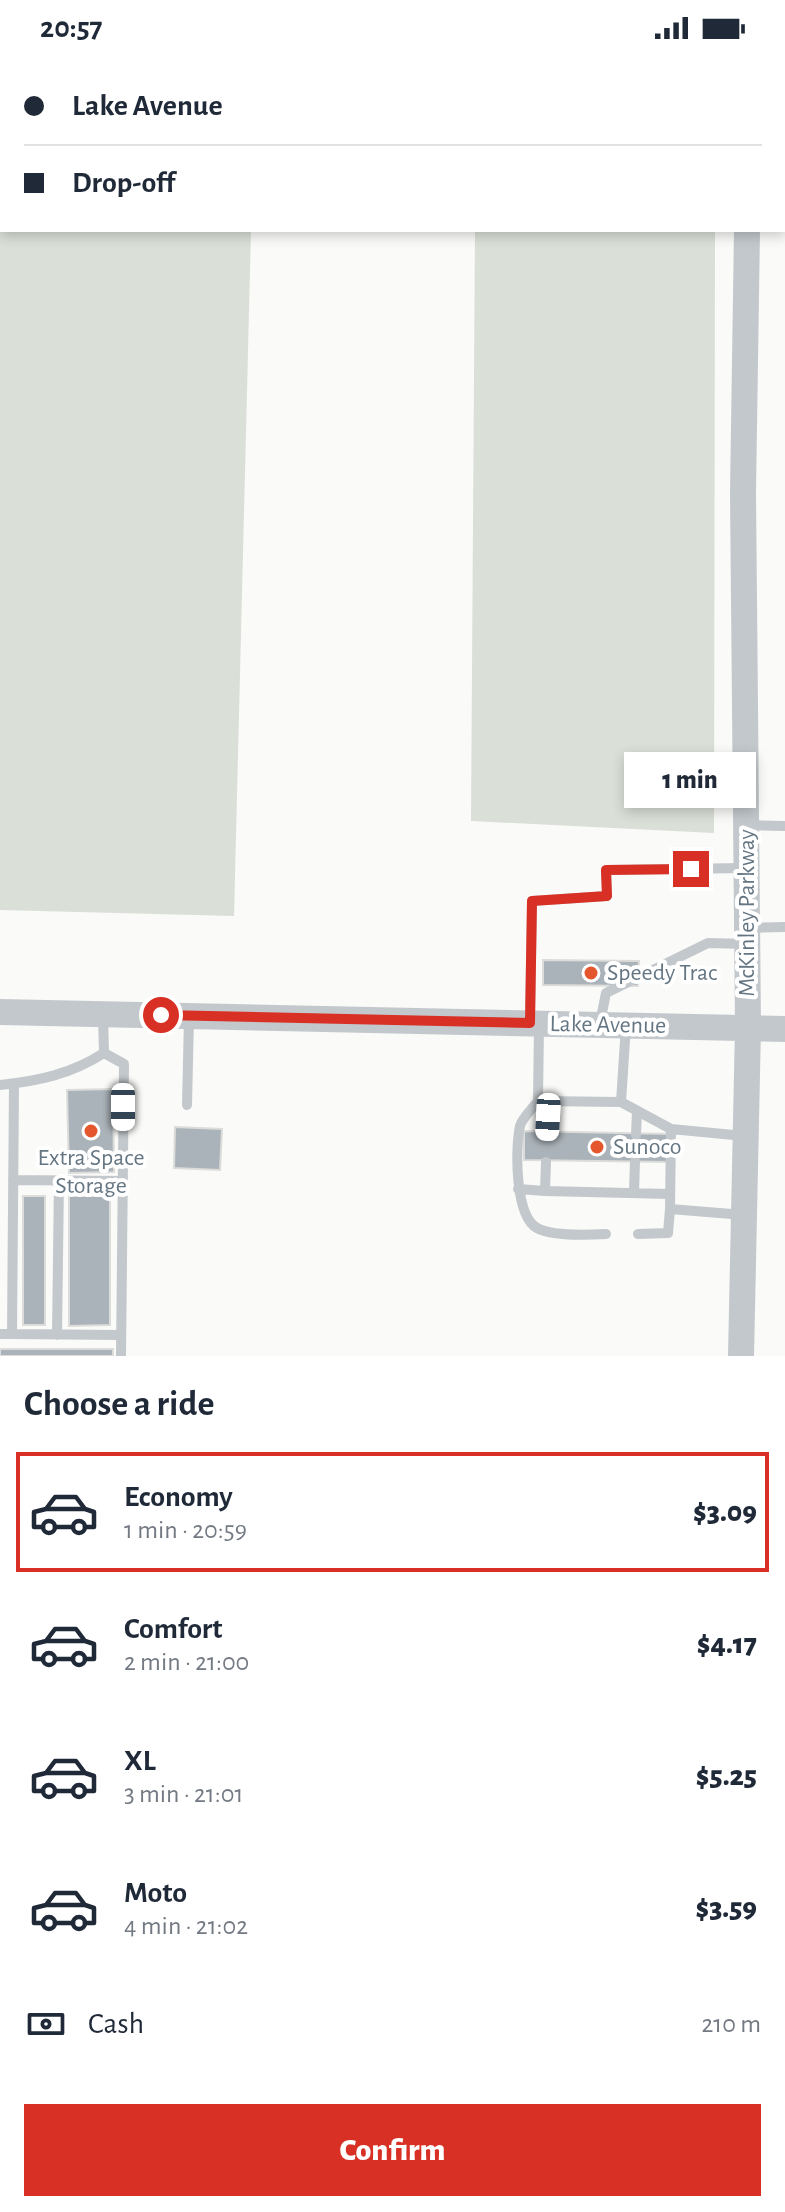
<!DOCTYPE html>
<html lang="en">
<head>
<meta charset="utf-8">
<style>
  :root { --surface:#fff; --page:#f2f2f3; --text:#1f2937; --muted:#747a83; --line:#e0e1e3; --accent:#d93025 }
  body { margin:0; font-family:"Alegreya Sans",sans-serif; background:var(--page); color:var(--text); height:100vh; display:flex; flex-direction:column; font-size:30px; white-space:nowrap }
  * { box-sizing:border-box; margin:0 }
  p { font-size:26px; color:var(--muted) }
  .icon { flex:none; width:44px; height:44px; fill:none; stroke:currentColor; stroke-width:2; stroke-linecap:round; stroke-linejoin:round }
  .map { position:relative; height:1300px; overflow:hidden }
  .sheet { display:flex; flex-direction:column; background:var(--surface); flex:1 }
  .sheet>* { flex:none }
  .banner { position:absolute; left:0px; top:0px; width:786px; height:176px; box-shadow:0 4px 12px #0003; display:grid; align-content:center; height:176px; padding:0 24px; background:var(--surface) }
  .end { position:absolute; width:36px; height:36px; margin:-18px; border:10px solid #d93025; background:#fff; box-shadow:0 0 0 4px #fff }
  .from { border-radius:50% }
  .bubble { position:absolute; height:56px; border-radius:0px; background:var(--surface); box-shadow:0 4px 12px #0003; font-size:26px; font-weight:800; line-height:56px; text-align:center }
  .car { position:absolute; width:24px; height:48px; margin:-24px -12px; border-radius:10px; box-shadow:0 0 6px 2px #0007; background:linear-gradient(#fff 24%,#345 0 40%,#fff 0 76%,#345 0 86%,#fff 0) }
  .banner b { display:flex; align-items:center; gap:28px; height:76px; font-size:30px }
  .banner b+b { border-top:2px solid var(--line) }
  .banner i { width:20px; height:20px; background:var(--text) }
  ul { padding:0; list-style:none }
  li { display:flex; align-items:center; gap:24px; height:120px; margin:0 16px 12px; padding:0 8px; border:4px solid transparent; border-radius:0px }
  li div { flex:1 }
  li b { display:block; font-size:30px }
  li em { font-style:normal; font-weight:800 }
  li.active { border-color:var(--accent) }
  li>.icon { width:72px; height:72px; stroke-width:1.5 }
  h2 { padding:0 24px; font-size:36px; line-height:96px }
  .pay { display:flex; align-items:center; gap:20px; height:88px; padding:0 24px; font-size:30px }
  .pay p { margin-inline-start:auto }
  .button { display:flex; gap:16px; margin-top:auto; padding:16px 24px }
  .button a { flex:1; height:92px; border-radius:0px; background:var(--accent); color:#fff; font-size:32px; font-weight:800; line-height:92px; text-align:center }
  .status { display:flex; justify-content:space-between; align-items:center; height:56px; padding:0 40px; background:var(--surface); direction:ltr }
  .status svg { height:22px; fill:currentColor }
  .map>svg:first-child { display:block }
  .green { fill:#dadfd7 }
  .building { fill:#aab3b9; stroke:#dcdcda; stroke-width:2 }
  .lines { fill:none; stroke-linecap:round; stroke-linejoin:round }
  .service { stroke:#c3c8cc; stroke-width:10 }
  .tertiary { stroke:#c3c8cc; stroke-width:26 }
  .route { stroke:#d93025; stroke-width:10 }
  .poi-dot { fill:#e4572e; stroke:#fff; stroke-width:3 }
  .labels { text-anchor:middle; dominant-baseline:central; stroke-width:8; stroke-linejoin:round; paint-order:stroke }
  .street-label { font-size:24px; fill:#657683; stroke:#fff }
  .poi-label { font-size:24px; fill:#657683; stroke:#fff; text-anchor:start }
</style>
</head>
<body>
<div class="status"><b>20:57</b><svg viewBox="0 0 49 12"><path d="M0 12V9h3v3zM5 12V6h3v6zM10 12V3h3v9zM15 12V0h3v12zM26 1h20v11H26zM47 4h2v5h-2z"/></svg></div>
<div class="map">
<svg width="785" height="1300" viewBox="0 0 785 1300">
  <rect width="100%" height="100%" fill="#fafaf8"/>
  <path class="green" d="M0,0H255L2,2V174H251L234,860L0,854Z
    M477,0H715V2H477Z
    M475,174H715L714,777L471,765Z"/>
  <path class="building" d="M543,904L639,905L638,930L543,929Z
    M113,1033L114,1116L69,1117L67,1034Z
    M175,1071L222,1073L220,1114L174,1112Z
    M524,1075L670,1078L669,1106L524,1104Z
    M23,1140H45V1269H23Z
    M69,1140H110V1269L69,1270Z
    M0,1293H113V1300H0Z"/>
  <g class="lines">
    <path class="service" d="M784,113H785
      M748,769L785,770
      M747,872L785,871
      M530,965L532,845L607,840L606,814L745,812
      M600,967L606,937L708,887L747,888
      M539,969L538,1045L621,1046L626,969
      M104,997L124,1008L121,1300
      M14,1028L12,1278L121,1279
      M0,1029C39,1025 71,1018 104,997L103,960
      M538,1045C533,1052 522,1062 520,1070C515,1093 515,1160 537,1172C552,1180 589,1179 606,1178
      M621,1046L671,1073
      M187,1049L189,962
      M547,1077L549,1045
      M636,1079L637,1055
      M744,1080L671,1073L670,1153L744,1159
      M13,1124L123,1125
      M518,1133L545,1135L546,1106
      M545,1135L670,1138
      M634,1137L635,1105
      M638,1178L668,1177L670,1153
      M0,1278H12
      M57,1279L59,1124"/>
    <path class="tertiary" d="M751,2V0
      M0,956L785,973
      M741,1300L748,971L743,437L747,174"/>
  </g>
  <g class="lines">
    <path class="route" d="M161,959L530,967L532,845L607,840L606,814L691,813"/>
  </g>
  <g class="poi-dot">
    <circle cx="591" cy="917" r="8"/>
    <circle cx="91" cy="1075" r="8"/>
    <circle cx="597" cy="1091" r="8"/>
  </g>
  <g class="labels">
    <g class="street-label">
      <text transform="translate(747 857) rotate(-90)">McKinley Parkway</text>
      <text transform="translate(608 969) rotate(1)">Lake Avenue</text>
    </g>
    <g class="poi-label">
      <text x="607" y="917">Speedy Trac</text>
      <text x="613" y="1091">Sunoco</text>
      <text x="91" y="1102" text-anchor="middle">Extra Space<tspan x="91" dy="28">Storage</tspan></text>
    </g>
  </g>
</svg>
<i class="end from" style="left:161px;top:959px"></i>
<i class="end" style="left:691px;top:813px"></i>
<div class="bubble" style="left:624px;top:696px;width:132px">1 min</div>
<i class="car" style="left:123px;top:1051px;rotate:180deg"></i>
<i class="car" style="left:548px;top:1061px;rotate:183deg"></i>
<div class="banner">
<b><i class="from"></i>Lake Avenue</b>
<b><i></i>Drop-off</b>
</div>
</div>
<section class="sheet">
<h2>Choose a ride</h2>
<ul>
<li class="active"><svg class="icon" aria-label="car" viewBox="0 0 24 24"><path d="M5 17H2v-5l4-1 3-4h7l3 4 3 1v5h-3M9 17h6M6 11h13"/><circle cx="7" cy="17" r="2"/><circle cx="17" cy="17" r="2"/></svg><div><b>Economy</b><p>1 min · 20:59</p></div><em>$3.09</em></li>
<li><svg class="icon" aria-label="car" viewBox="0 0 24 24"><path d="M5 17H2v-5l4-1 3-4h7l3 4 3 1v5h-3M9 17h6M6 11h13"/><circle cx="7" cy="17" r="2"/><circle cx="17" cy="17" r="2"/></svg><div><b>Comfort</b><p>2 min · 21:00</p></div><em>$4.17</em></li>
<li><svg class="icon" aria-label="car" viewBox="0 0 24 24"><path d="M5 17H2v-5l4-1 3-4h7l3 4 3 1v5h-3M9 17h6M6 11h13"/><circle cx="7" cy="17" r="2"/><circle cx="17" cy="17" r="2"/></svg><div><b>XL</b><p>3 min · 21:01</p></div><em>$5.25</em></li>
<li><svg class="icon" aria-label="car" viewBox="0 0 24 24"><path d="M5 17H2v-5l4-1 3-4h7l3 4 3 1v5h-3M9 17h6M6 11h13"/><circle cx="7" cy="17" r="2"/><circle cx="17" cy="17" r="2"/></svg><div><b>Moto</b><p>4 min · 21:02</p></div><em>$3.59</em></li>
</ul>
<div class="pay"><svg class="icon" aria-label="cash" viewBox="0 0 24 24"><path d="M3 7h18v10H3z"/><circle cx="12" cy="12" r="2"/></svg>Cash<p>210 m</p></div>
<div class="button"><a>Confirm</a></div>
</section>
</body>
</html>
